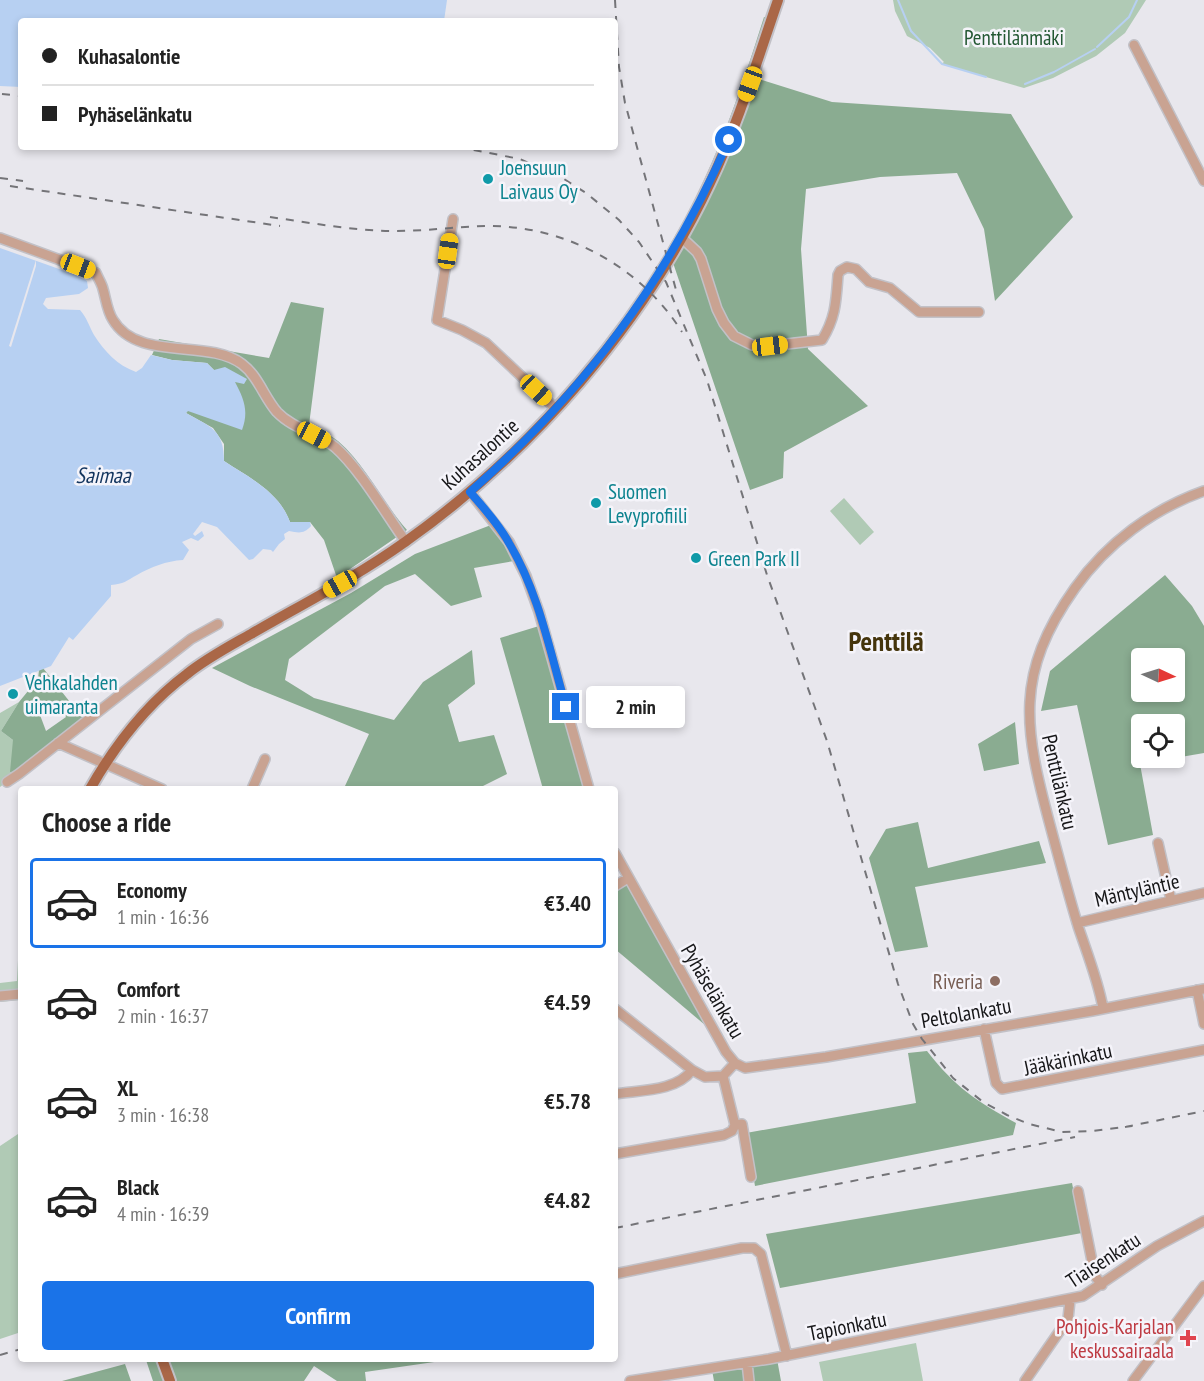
<!DOCTYPE html>
<html lang="en">
<head>
<meta charset="utf-8">
<style>
  :root { --surface:#fff; --page:#f6f6f6; --text:#222; --muted:#767676; --line:#e0e0e0; --accent:#1a73e8 }
  body { margin:0; font-family:"PT Sans Narrow",sans-serif; background:var(--page); color:var(--text); height:100vh; display:flex; flex-direction:column; font-size:22px; white-space:nowrap }
  * { box-sizing:border-box; margin:0 }
  p { font-size:20px; color:var(--muted) }
  .icon { flex:none; width:33px; height:33px; fill:none; stroke:currentColor; stroke-width:2; stroke-linecap:round; stroke-linejoin:round }
  .map { position:relative; flex:1; overflow:hidden }
  .panel { position:absolute; left:18px; top:786px; width:600px; height:576px; display:flex; flex-direction:column; background:var(--surface); border-radius:6px; box-shadow:0 3px 9px #0003 }
  .panel>* { flex:none }
  .top-card { position:absolute; left:18px; top:18px; width:600px; height:132px; border-radius:6px; box-shadow:0 3px 9px #0003; display:grid; align-content:center; height:132px; padding:0 24px; background:var(--surface) }
  .needle { width:39px; rotate:94deg }
  .tools { position:absolute; left:1131px; top:648px; display:grid; gap:12px }
  .tools a { display:grid; place-items:center; width:54px; height:54px; border-radius:6px; background:var(--surface); box-shadow:0 3px 9px #0003; font-size:30px }
  .end { position:absolute; width:27px; height:27px; margin:-14px; border:8px solid #1a73e8; background:#fff; box-shadow:0 0 0 3px #fff }
  .from { border-radius:50% }
  .bubble { position:absolute; height:42px; border-radius:6px; background:var(--surface); box-shadow:0 3px 9px #0003; font-size:20px; font-weight:700; line-height:42px; text-align:center }
  .car { position:absolute; width:18px; height:36px; margin:-18px -9px; border-radius:8px; box-shadow:0 0 4px 2px #0007; background:linear-gradient(#f5c518 24%,#345 0 40%,#f5c518 0 76%,#345 0 86%,#f5c518 0) }
  .top-card b { display:flex; align-items:center; gap:21px; height:57px; font-size:22px }
  .top-card b+b { border-top:2px solid var(--line) }
  .top-card i { width:15px; height:15px; background:var(--text) }
  ul { padding:0; list-style:none }
  li { display:flex; align-items:center; gap:18px; height:90px; margin:0 12px 9px; padding:0 12px; border:3px solid transparent; border-radius:6px }
  li div { flex:1 }
  li b { display:block; font-size:22px }
  li em { font-style:normal; font-weight:700 }
  li.selected { border-color:var(--accent) }
  li>.icon { width:54px; height:54px; stroke-width:1.5 }
  h2 { padding:0 24px; font-size:27px; line-height:72px }
  .primary-button { display:flex; gap:12px; margin-top:auto; padding:12px 24px }
  .primary-button a { flex:1; height:69px; border-radius:6px; background:var(--accent); color:#fff; font-size:24px; font-weight:700; line-height:69px; text-align:center }
  .map>svg:first-child { display:block }
  .green { fill:#b0cab5 }
  .forest { fill:#8aac91; fill-rule:evenodd }
  .water { fill:#b7d0f2 }
  .pier { fill:#e8e7ed }
  .lines { fill:none; stroke-linecap:round; stroke-linejoin:round }
  .stream { stroke:#b7d0f2; stroke-width:2 }
  .minor-casing { stroke:#c2c1c7; stroke-width:12 }
  .major-casing { stroke:#c2c1c7; stroke-width:14 }
  .minor { stroke:#c9a392; stroke-width:9 }
  .major { stroke:#aa6747; stroke-width:10 }
  .rail { stroke:#747478; stroke-width:2; stroke-dasharray:8 8; stroke-linecap:butt }
  .route { stroke:#1a73e8; stroke-width:8 }
  .culture-dot { fill:#0f9aa8; stroke:#f5f4fa; stroke-width:2 }
  .education-dot { fill:#8d6e63; stroke:#f5f4fa; stroke-width:2 }
  .health-dot { fill:#e0444e; stroke:#f5f4fa; stroke-width:2 }
  .labels { text-anchor:middle; dominant-baseline:central; stroke-width:5; stroke-linejoin:round; paint-order:stroke }
  .park-label { font-size:21px; fill:#235833; stroke:#f5f4fa }
  .culture-label { font-size:21px; fill:#0d838f; stroke:#f5f4fa; text-anchor:start }
  .street-label { font-size:21px; fill:#161618; stroke:#f5f4fa }
  .education-label { font-size:21px; fill:#785e54; stroke:#f5f4fa; text-anchor:end }
  .health-label { font-size:21px; fill:#be3a42; stroke:#f5f4fa; text-anchor:end }
  .water-label { font-size:22px; font-style:italic; fill:#13355f; stroke:#f5f4fa }
  .district-label { font-size:27px; font-weight:bold; fill:#45350c; stroke:#f5f4fa }
</style>
</head>
<body>
<div class="map">
<svg width="1204" height="1381" viewBox="0 0 1204 1381">
  <rect width="100%" height="100%" fill="#e8e7ed"/>
  <path class="green" d="M893,0H1146L1125,33L1096,56L1053,78L1024,88L941,64L944,62L930,48L907,36L895,11Z
    M844,498L874,532L860,545L830,511Z
    M19,702L1,731L13,740L21,771L0,787V713Z
    M21,898V1031L18,1000L0,1002V983L17,981Z
    M21,1132V1332L0,1339V1146Z
    M916,1343L923,1381H823L819,1362Z"/>
  <path class="forest" d="M764,17L769,18L749,76L832,102L1011,114L1073,217L995,301L984,229L957,173L880,177L806,189L801,249L808,349L868,406L784,452L783,478L750,490L668,248C712,177 739,96 764,17Z
    M291,302L324,308L309,425C318,430 329,434 338,441C366,465 382,502 407,530L337,578L324,540L310,522H290C279,492 250,478 224,461V444L213,428L186,413L214,370L207,363L172,360L152,355L159,339L269,358Z
    M491,525L505,543L514,561L474,568L482,597L451,606L415,574L385,586L289,659L285,680L314,698L394,720L423,682L472,650L475,684L448,705L459,742L494,735L507,774L477,789H351L345,786L369,734L250,686L212,668L351,593L415,554Z
    M1165,575L1192,606L1204,626V753L1140,764L1153,835L1108,845L1077,705L1041,711L1050,671ZM1142,658H1174V692H1142ZM1142,724H1174V758H1142Z
    M539,626L585,789H543L500,638Z
    M43,668L85,721L21,771L10,772L13,740L1,731L19,702L38,679L39,670ZM58,702L66,717L46,731L40,715Z
    M1015,722L1019,764L984,771L978,744Z
    M918,822L928,868L1039,841L1046,863L915,887L928,947L895,952L869,858L886,829Z
    M623,878L705,1025L615,949V882Z
    M927,1051C955,1087 976,1101 1016,1123L1013,1135L755,1186L746,1133L916,1103L908,1053Z
    M1072,1183L1082,1233L780,1288L766,1234Z
    M150,1359H448V1360L365,1372L366,1381H337L314,1366L304,1381H153L146,1360Z
    M777,1359L781,1381H714L712,1370Z
    M125,1364L131,1381H62Z"/>
  <path class="water" d="M0,0H447L444,21H21V87L0,86Z
    M0,248L76,275L87,281L88,288L79,294L46,298L43,304L48,309L80,310C87,318 89,326 94,335C105,352 117,365 136,372L142,368L151,355L172,360L207,363L214,370L225,367L247,379L244,384L235,382C244,399 249,411 242,430L188,411L186,413C211,427 224,430 224,461C250,478 279,492 290,522H310L311,526C304,534 299,533 289,531L284,534L285,539L279,544L273,552L271,550L263,549L253,559L249,560L217,527L202,522L193,534L195,536L202,531L204,536L198,541L191,538L182,542L189,550L183,560C166,561 151,567 137,575C126,581 124,584 111,585V596L73,640L69,637L51,666L0,686Z"/>
  <path class="pier" d="M36,260V266L11,347L9,346Z"/>
  <g class="lines">
    <path class="stream" d="M898,0L911,31L942,64L986,77
      M1097,47L1129,17L1137,0
      M1025,84L1054,72L1095,49"/>
    <g class="minor-casing">
      <path id="minor" d="M1134,45L1204,181
        M453,219L437,320L462,330L486,343L556,409
        M681,237L697,252L701,259L717,309L724,323L734,336L752,345L769,346L822,340C836,317 836,301 838,275L840,271L847,267L856,269L869,282L890,288L919,312H979
        M0,238L96,273C98,278 102,284 103,289C106,299 107,311 113,320C138,362 207,338 242,364C258,376 264,397 277,412C293,429 318,433 335,447C360,469 386,514 406,542
        M470,492L509,542L526,576L539,612L589,789
        M58,743L162,789
        M7,782L19,774L191,639L218,624
        M252,789L265,759
        M1158,843L1171,900
        M615,853L726,1052L735,1063L745,1068L826,1057L1092,1011L1204,989
        M615,886L628,878
        M1077,923L1204,893
        M1197,990L1204,1024
        M0,996L21,994
        M1103,1008C1098,980 1087,953 1078,926C1068,893 1059,859 1050,825C1024,728 1014,674 1075,588C1107,543 1153,509 1204,491
        M615,1009L692,1070
        M984,1029L996,1083L1002,1089L1204,1050
        M735,1063L723,1076L735,1125
        M615,1094C639,1090 676,1092 692,1070L705,1077L723,1076
        M735,1125L742,1124L751,1177
        M615,1154L724,1135L732,1131L735,1125
        M1078,1191L1095,1276L1102,1285
        M615,1274L742,1248H754L761,1254L787,1356
        M747,1363L749,1381
        M630,1381L769,1359L1083,1296L1157,1246L1204,1221
        M1025,1381L1068,1319L1070,1300
        M1133,1381L1204,1286"/>
    </g>
    <g class="major-casing">
      <path id="major" d="M90,789C115,745 147,704 187,674C207,658 230,646 251,634C303,604 356,577 405,542C532,452 644,324 710,183C738,124 757,61 778,0
        M162,1359L170,1381"/>
    </g>
    <use href="#minor" class="minor"/>
    <use href="#major" class="major"/>
    <path class="rail" d="M615,0L619,67L625,103L676,290
      M2,94L21,96
      M424,147L463,148
      M458,147L520,159L564,179L586,193L619,220L639,242L666,282L707,380L767,575L827,741L898,984L913,1024L922,1039L953,1078L983,1102L1007,1115L1029,1124L1062,1132L1092,1131L1132,1126
      M0,178L23,181
      M10,186L280,226
      M270,217C312,223 354,231 396,231C428,231 460,226 492,226C568,227 642,268 682,332
      M1125,1127L1204,1111
      M615,1228L1075,1137
      M0,1355L21,1349"/>
  </g>
  <g class="lines">
    <path class="route" d="M566,707C550,652 539,593 509,543C499,525 484,508 470,492C586,390 666,282 729,140"/>
  </g>
  <g class="culture-dot">
    <circle cx="488" cy="179" r="6"/>
    <circle cx="596" cy="503" r="6"/>
    <circle cx="696" cy="558" r="6"/>
    <circle cx="13" cy="694" r="6"/>
  </g>
  <circle class="education-dot" cx="995" cy="981" r="6"/>
  <path class="health-dot" d="M1185 1329h6v6h6v6h-6v6h-6v-6h-6v-6h6z"/>
  <g class="labels">
    <g class="park-label">
      <text x="1014" y="37">Penttilänmäki</text>
    </g>
    <g class="culture-label">
      <text x="500" y="167">Joensuun<tspan x="500" dy="24">Laivaus Oy</tspan></text>
      <text x="608" y="491">Suomen<tspan x="608" dy="24">Levyprofiili</tspan></text>
      <text x="708" y="558">Green Park II</text>
      <text x="25" y="682">Vehkalahden<tspan x="25" dy="24">uimaranta</tspan></text>
    </g>
    <g class="street-label">
      <text transform="translate(480 454) rotate(-42)">Kuhasalontie</text>
      <text transform="translate(1060 782) rotate(77)">Penttilänkatu</text>
      <text transform="translate(1137 890) rotate(-13)">Mäntyläntie</text>
      <text transform="translate(713 991) rotate(60)">Pyhäselänkatu</text>
      <text transform="translate(966 1013) rotate(-10)">Peltolankatu</text>
      <text transform="translate(1068 1059) rotate(-12)">Jääkärinkatu</text>
      <text transform="translate(1103 1260) rotate(-33)">Tiaisenkatu</text>
      <text transform="translate(847 1326) rotate(-11)">Tapionkatu</text>
    </g>
    <g class="education-label">
      <text x="983" y="981">Riveria</text>
    </g>
    <g class="health-label">
      <text x="1174" y="1326">Pohjois-Karjalan<tspan x="1174" dy="24">keskussairaala</tspan></text>
    </g>
    <g class="water-label">
      <text x="103" y="475">Saimaa</text>
    </g>
    <g class="district-label">
      <text x="886" y="641">Penttilä</text>
    </g>
  </g>
</svg>
<div class="tools">
<a><svg class="needle" viewBox="-14 -14 28 28"><path d="M0-13l5 13h-10z" fill="#e53935"/><path d="M0 13l5-13h-10z" fill="#767676"/></svg></a>
<a><svg class="icon" aria-label="locate" viewBox="0 0 24 24"><circle cx="12" cy="12" r="6"/><path d="M12 2v4M12 18v4M2 12h4M18 12h4"/></svg></a>
</div>
<i class="end from" style="left:729px;top:140px"></i>
<i class="end" style="left:566px;top:707px"></i>
<div class="bubble" style="left:586px;top:686px;width:99px">2 min</div>
<i class="car" style="left:750px;top:84px;rotate:200deg"></i>
<i class="car" style="left:448px;top:251px;rotate:8deg"></i>
<i class="car" style="left:78px;top:266px;rotate:111deg"></i>
<i class="car" style="left:770px;top:346px;rotate:83deg"></i>
<i class="car" style="left:536px;top:390px;rotate:133deg"></i>
<i class="car" style="left:314px;top:435px;rotate:118deg"></i>
<i class="car" style="left:340px;top:584px;rotate:241deg"></i>
<div class="top-card">
<b><i class="from"></i>Kuhasalontie</b>
<b><i></i>Pyhäselänkatu</b>
</div>
<section class="panel">
<h2>Choose a ride</h2>
<ul>
<li class="selected"><svg class="icon" aria-label="car" viewBox="0 0 24 24"><path d="M5 17H2v-5l4-1 3-4h7l3 4 3 1v5h-3M9 17h6M6 11h13"/><circle cx="7" cy="17" r="2"/><circle cx="17" cy="17" r="2"/></svg><div><b>Economy</b><p>1 min · 16:36</p></div><em>€3.40</em></li>
<li><svg class="icon" aria-label="car" viewBox="0 0 24 24"><path d="M5 17H2v-5l4-1 3-4h7l3 4 3 1v5h-3M9 17h6M6 11h13"/><circle cx="7" cy="17" r="2"/><circle cx="17" cy="17" r="2"/></svg><div><b>Comfort</b><p>2 min · 16:37</p></div><em>€4.59</em></li>
<li><svg class="icon" aria-label="car" viewBox="0 0 24 24"><path d="M5 17H2v-5l4-1 3-4h7l3 4 3 1v5h-3M9 17h6M6 11h13"/><circle cx="7" cy="17" r="2"/><circle cx="17" cy="17" r="2"/></svg><div><b>XL</b><p>3 min · 16:38</p></div><em>€5.78</em></li>
<li><svg class="icon" aria-label="car" viewBox="0 0 24 24"><path d="M5 17H2v-5l4-1 3-4h7l3 4 3 1v5h-3M9 17h6M6 11h13"/><circle cx="7" cy="17" r="2"/><circle cx="17" cy="17" r="2"/></svg><div><b>Black</b><p>4 min · 16:39</p></div><em>€4.82</em></li>
</ul>
<div class="primary-button"><a>Confirm</a></div>
</section>
</div>
</body>
</html>
